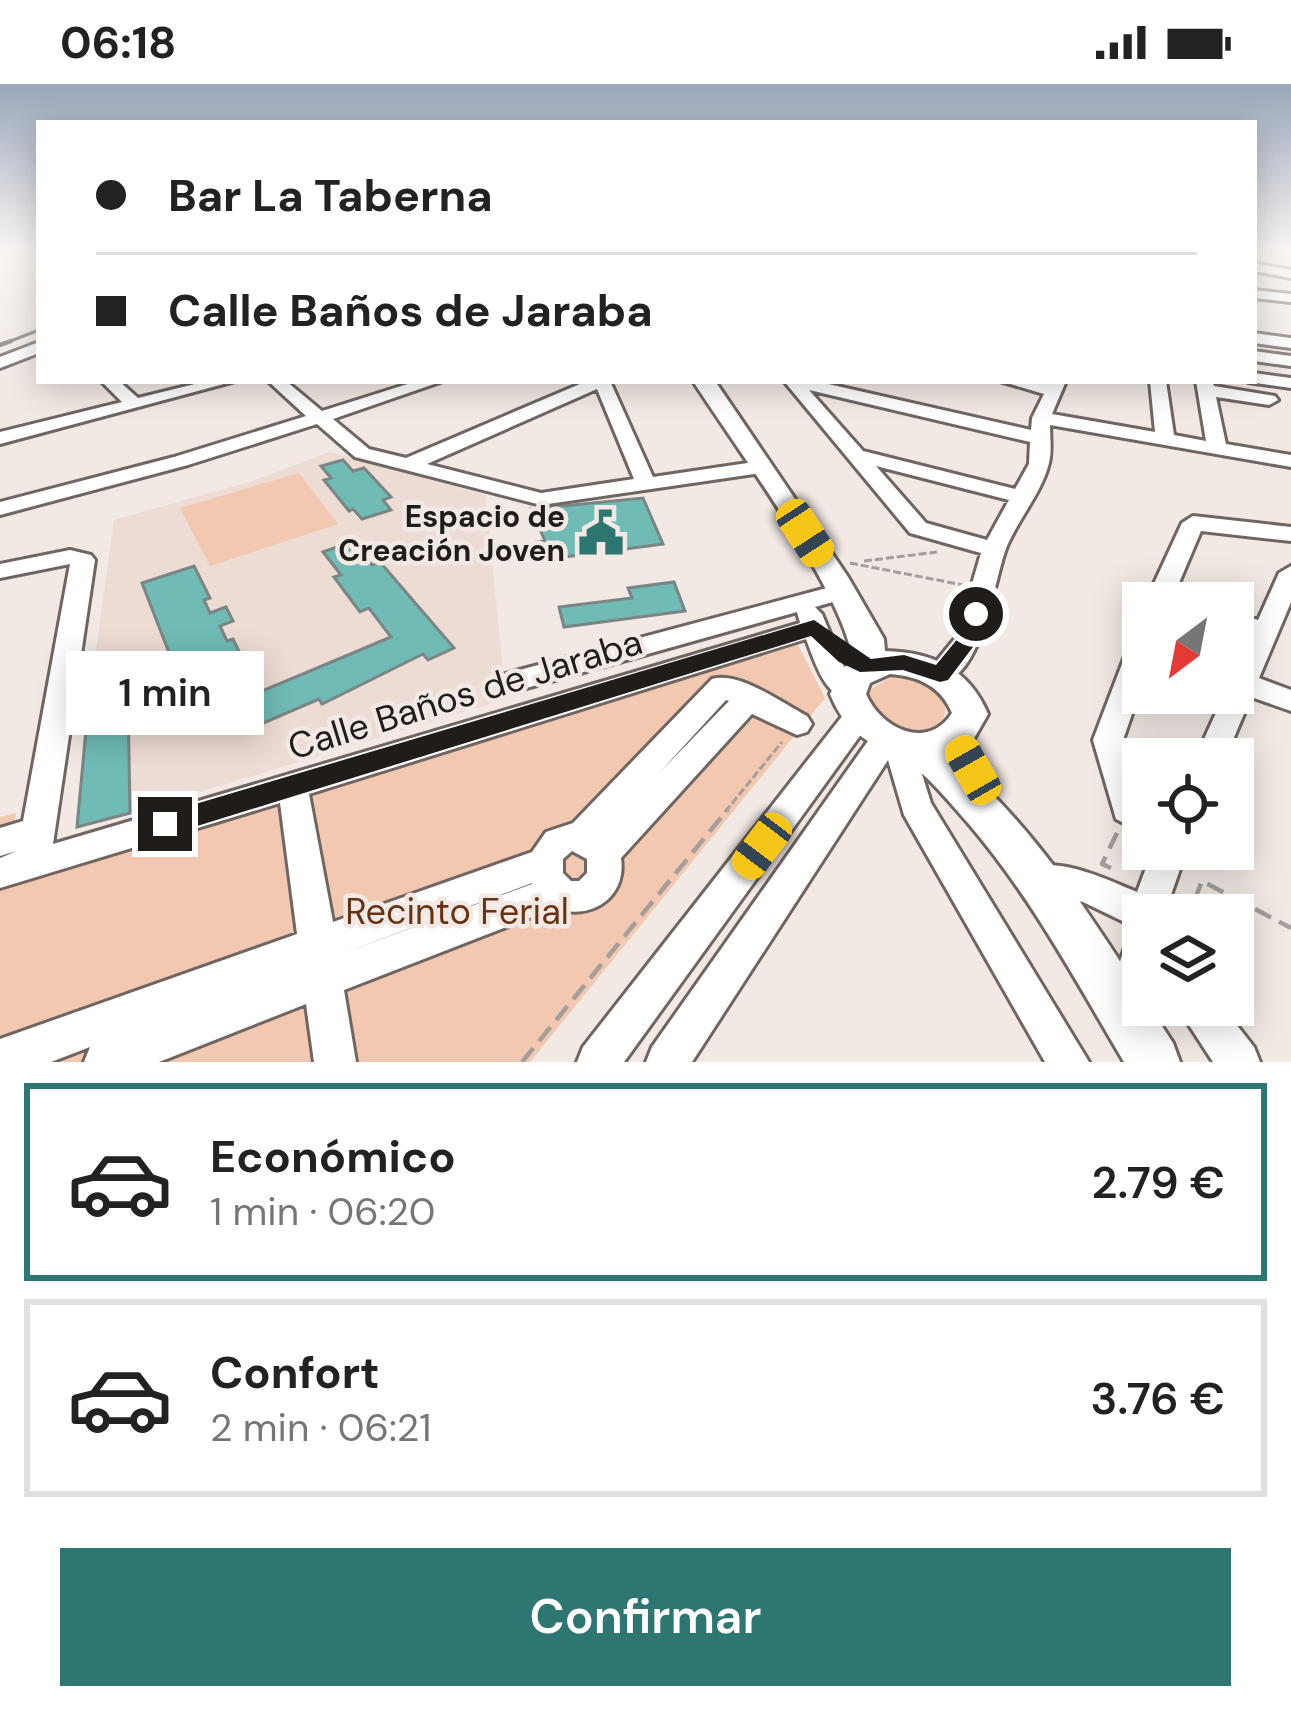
<!DOCTYPE html>
<html lang="es">
<head>
<meta charset="utf-8">
<style>
  :root { --surface:#fff; --page:#f2f2f2; --text:#222; --muted:#767676; --line:#e0e0e0; --accent:#2d7671 }
  body { margin:0; font-family:"DM Sans",sans-serif; background:var(--page); color:var(--text); height:100vh; display:flex; flex-direction:column; font-size:45px; white-space:nowrap }
  * { box-sizing:border-box; margin:0 }
  p { font-size:39px; color:var(--muted) }
  .icon { flex:none; width:66px; height:66px; fill:none; stroke:currentColor; stroke-width:2; stroke-linecap:round; stroke-linejoin:round }
  .map { position:relative; height:978px; overflow:hidden }
  .details { display:flex; flex-direction:column; background:var(--surface); flex:1 }
  .details>* { flex:none }
  .hud { position:absolute; left:36px; top:36px; width:1221px; height:264px; border-radius:0px; box-shadow:0 6px 30px #0003; display:grid; align-content:center; height:264px; padding:0 60px; background:var(--surface) }
  .needle { width:78px; rotate:212deg }
  .controls { position:absolute; left:1122px; top:498px; display:grid; gap:24px }
  .controls a { display:grid; place-items:center; width:132px; height:132px; border-radius:0px; background:var(--surface); box-shadow:0 6px 30px #0003; font-size:60px }
  .end { position:absolute; width:54px; height:54px; margin:-27px; border:15px solid #1f1c1a; background:#fff; box-shadow:0 0 0 6px #fff }
  .from { border-radius:50% }
  .bubble { position:absolute; height:84px; border-radius:0px; background:var(--surface); box-shadow:0 6px 30px #0003; font-size:39px; font-weight:600; line-height:84px; text-align:center }
  .car { position:absolute; width:36px; height:72px; margin:-36px -18px; border-radius:15px; box-shadow:0 0 9px 3px #0007; background:linear-gradient(#f5c518 24%,#345 0 40%,#f5c518 0 76%,#345 0 86%,#f5c518 0) }
  .hud b { display:flex; align-items:center; gap:42px; height:114px; font-size:45px }
  .hud b+b { border-top:3px solid var(--line) }
  .hud i { width:30px; height:30px; background:var(--text) }
  ul { padding:21px 0 0; list-style:none }
  li { display:flex; align-items:center; gap:36px; height:198px; margin:0 24px 18px; padding:0 36px; border:6px solid var(--line); border-radius:0px }
  li div { flex:1 }
  li b { display:block; font-size:45px }
  li em { font-style:normal; font-weight:600 }
  li.on { border-color:var(--accent) }
  li>.icon { width:108px; height:108px; stroke-width:1.5 }
  .primary-button { display:flex; gap:24px; margin-top:auto; padding:24px 60px }
  .primary-button a { flex:1; height:138px; border-radius:0px; background:var(--accent); color:#fff; font-size:48px; font-weight:600; line-height:138px; text-align:center }
  .status { display:flex; justify-content:space-between; align-items:center; height:84px; padding:0 60px; background:var(--surface); direction:ltr }
  .status svg { height:33px; fill:currentColor }
  .map>svg:first-child { display:block }
  .built { fill:#eddcd3 }
  .green { fill:#f2c8b1 }
  .building { fill:#70bbb5; stroke:#7a8584; stroke-width:3 }
  .lines { fill:none; stroke-linecap:round; stroke-linejoin:round }
  .minor-casing { stroke:#6f6662; stroke-width:6 }
  .major-casing { stroke:#6f6662; stroke-width:6 }
  .path-far1 { stroke:#a59e9a; stroke-width:3; stroke-dasharray:8 3; stroke-linecap:butt }
  .path { stroke:#a59e9a; stroke-width:4.5; stroke-dasharray:18 9; stroke-linecap:butt }
  .minor { fill:#fff; fill-rule:evenodd }
  .major { fill:#fff; fill-rule:evenodd }
  .rail-far1 { stroke:#746f6c; stroke-width:3 }
  .rail { stroke:#746f6c; stroke-width:4.5 }
  .route { fill:#1f1c1a }
  .labels { text-anchor:middle; dominant-baseline:central; stroke-width:9; stroke-linejoin:round; paint-order:stroke }
  .poi-label { font-size:30px; font-weight:bold; fill:#1f1c1a; stroke:#f2e9e4; text-anchor:end }
  .near-street-label { font-size:36px; fill:#1f1c1a; stroke:#f2e9e4 }
  .near-park-label { font-size:36px; fill:#653313; stroke:#f2e9e4 }
</style>
</head>
<body>
<div class="status"><b>06:18</b><svg viewBox="0 0 49 12"><path d="M0 12V9h3v3zM5 12V6h3v6zM10 12V3h3v9zM15 12V0h3v12zM26 1h20v11H26zM47 4h2v5h-2z"/></svg></div>
<div class="map">
<svg width="1291" height="978" viewBox="0 0 1291 978">
  <rect width="100%" height="100%" fill="#f2e9e4"/>
  <path class="built" d="M330,368L485,411L506,615L130,729L128,615L88,624L114,436L249,398Z"/>
  <path class="green" d="M299,389L338,440L210,482L180,424Z
    M797,559L825,614L530,978H0V733L16,729L4,804Z
    M895,591C979,597 945,677 885,638C874,631 868,619 869,606Z"/>
  <path class="building" d="M343,376L353,387L364,384L391,413L383,416L391,426L362,435L353,425L349,427L324,396L331,394L321,382Z
    M643,414L663,460L542,476L537,458L545,457L531,425Z
    M353,457L372,481L380,478L454,564L428,576L423,570L322,620L319,615L252,644L238,617L391,553L369,524L360,528L334,493L341,491L323,468Z
    M194,482L210,514L204,516L210,529L226,523L233,537L220,542L227,557L233,555L253,595L189,620L142,499Z
    M674,498L685,527L564,543L559,523L632,514L628,504Z
    M128,614L130,729L77,743L88,624Z"/>
  <g class="lines">
    <g class="minor-casing">
      <path id="minor" d="M1254,179L1291,186V194L1254,187Z
        M1254,206L1291,210V218L1254,214Z
        M1254,249L1291,254V264L1254,259Z
        M39,258V269L0,284V273Z
        M1254,267L1291,272V282L1254,277Z
        M1254,289L1291,294V304L1248,298L1254,297Z
        M101,297H119L138,314L207,297H235L0,360V348L122,318Z
        M268,297H286L322,327L417,297H443L333,335L369,365L406,374L587,297H610L653,393L761,377L771,383L761,389L541,421L355,373L317,340L188,381L0,431V418L174,373L306,332ZM597,305L634,395L541,409L427,380Z
        M784,297H815L1031,346L1032,334L1044,310L1000,297L1048,300L1066,297L1052,330L1155,348L1150,297H1166L1174,351L1206,357L1196,297H1212L1214,302L1275,312L1278,316L1269,321L1216,313L1226,360L1291,371V383L1050,341C1050,353 1052,367 1049,379C1042,408 1019,434 1007,462C994,492 981,611 930,597L926,590L957,552L981,469L910,449ZM809,306L1030,358L1029,380L1015,405L863,367ZM876,382L1009,416L987,456L926,439Z
        M1193,432L1291,443V457L1201,447L1176,506L1198,513L1202,519H1145L1182,439Z
        M70,466L91,471L95,476L53,760L800,539L797,528L512,608L502,605L498,598L502,591L512,588L838,501L847,504L850,509L847,514L815,523L822,530L843,581L862,607L858,614C827,622 815,578 806,555L309,710L333,838L532,768L546,748L573,739L712,595C739,587 782,619 807,632L812,640L807,648L797,651L752,630L621,774C627,814 590,837 555,824L344,906L356,978H314L306,920L159,978H84L90,963L51,978H0V955L297,850L280,719L0,804V774L17,767L0,772V744L23,737L70,480L0,494V480ZM726,616L729,617L660,688ZM572,767L587,775V789L579,797H571L563,789V775ZM532,799V800L338,871Z
        M1291,482V518L1259,594L1291,606V627L1251,613L1225,675H1195L1225,609H1233V590L1250,552L1233,546V528L1258,536L1279,489Z
        M1143,550V598L1123,656L1143,719V749L1116,735L1093,656L1130,559L1134,553Z
        M857,623L867,626L872,634L867,642L624,978H577L583,963L847,626Z
        M886,644L910,652L931,719L1089,978H1045L904,731L888,676L692,978H646L652,963L875,647Z
        M1153,765H1187L1164,831H1143V847L1083,818L1023,807L1017,796L1023,785C1059,772 1103,794 1137,808Z
        M1143,847V921H1150L1143,941L1129,947L1115,941C1105,916 1119,877 1130,852Z
        M1176,921H1221L1254,963L1260,978H1213Z"/>
    </g>
    <g class="major-casing">
      <path id="major" d="M693,297H715L848,493L884,555L885,567C933,568 969,585 988,630L968,665L951,672C1044,749 1110,863 1173,959L1180,978H1124C1076,897 1030,811 968,739C949,718 926,688 902,675C867,657 846,650 830,610L844,583L853,579C847,512 734,361 693,297ZM890,590C918,592 941,602 952,629C928,667 881,645 866,610L870,599Z"/>
    </g>
    <path class="path-far1" d="M864,477L937,468
      M850,479L963,501
      M725,728L782,658"/>
    <path class="path" d="M1111,784L1102,780L1117,749
      M1177,821L1190,828L1202,797L1291,844
      M522,978L728,725"/>
    <use href="#minor" class="minor"/>
    <use href="#major" class="major"/>
    <path class="rail-far1" d="M3,260L39,246"/>
    <path class="rail" d="M0,261L11,257"/>
  </g>
  <linearGradient id="sky" x2="0" y2="1"><stop stop-color="#9aa6ba"/><stop offset="0.55" stop-color="#f9f5f3"/><stop offset="1" stop-color="#f9f5f3" stop-opacity="0"/></linearGradient>
  <rect width="1291" height="302" fill="url(#sky)"/>
  <path class="route" d="M976,524L986,530L979,555L948,596L940,598L903,586L860,588L839,578L811,552L165,752L152,740L165,729L814,536L871,575L904,571L936,581L959,553L968,526Z"/>
  <defs>
    <g id="civic-bare" transform="scale(3.6)"><path d="M-.6-6.5H3V-4.5H.6V-3L4-1V1h2V6H-6V1h2V-1L-.6-3ZM-1.2 2.5V6h2.4V2.5Z" fill="#2d7671" stroke="#f2e9e4" stroke-width="2.5" paint-order="stroke"/></g>
  </defs>
  <g fill-rule="evenodd">
    <use href="#civic-bare" x="601" y="449"/>
  </g>
  <g class="labels">
    <g class="poi-label">
      <text x="565" y="432">Espacio de<tspan x="565" dy="34">Creación Joven</tspan></text>
    </g>
    <g class="near-street-label">
      <text transform="translate(465 610) rotate(-17)">Calle Baños de Jaraba</text>
    </g>
    <g class="near-park-label">
      <text x="457" y="827">Recinto Ferial</text>
    </g>
  </g>
</svg>
<div class="controls">
<a><svg class="needle" viewBox="-14 -14 28 28"><path d="M0-13l5 13h-10z" fill="#e53935"/><path d="M0 13l5-13h-10z" fill="#767676"/></svg></a>
<a><svg class="icon" aria-label="locate" viewBox="0 0 24 24"><circle cx="12" cy="12" r="6"/><path d="M12 2v4M12 18v4M2 12h4M18 12h4"/></svg></a>
<a><svg class="icon" aria-label="layers" viewBox="0 0 24 24"><path d="M12 4l9 5-9 5-9-5zM3 14l9 5 9-5"/></svg></a>
</div>
<i class="end from" style="left:976px;top:530px"></i>
<i class="end" style="left:165px;top:740px"></i>
<div class="bubble" style="left:66px;top:567px;width:198px">1 min</div>
<i class="car" style="left:805px;top:449px;rotate:147deg"></i>
<i class="car" style="left:973px;top:686px;rotate:330deg"></i>
<i class="car" style="left:762px;top:762px;rotate:217deg"></i>
<div class="hud">
<b><i class="from"></i>Bar La Taberna</b>
<b><i></i>Calle Baños de Jaraba</b>
</div>
</div>
<section class="details">
<ul>
<li class="on"><svg class="icon" aria-label="car" viewBox="0 0 24 24"><path d="M5 17H2v-5l4-1 3-4h7l3 4 3 1v5h-3M9 17h6M6 11h13"/><circle cx="7" cy="17" r="2"/><circle cx="17" cy="17" r="2"/></svg><div><b>Económico</b><p>1 min · 06:20</p></div><em>2.79 €</em></li>
<li><svg class="icon" aria-label="car" viewBox="0 0 24 24"><path d="M5 17H2v-5l4-1 3-4h7l3 4 3 1v5h-3M9 17h6M6 11h13"/><circle cx="7" cy="17" r="2"/><circle cx="17" cy="17" r="2"/></svg><div><b>Confort</b><p>2 min · 06:21</p></div><em>3.76 €</em></li>
</ul>
<div class="primary-button"><a>Confirmar</a></div>
</section>
</body>
</html>
